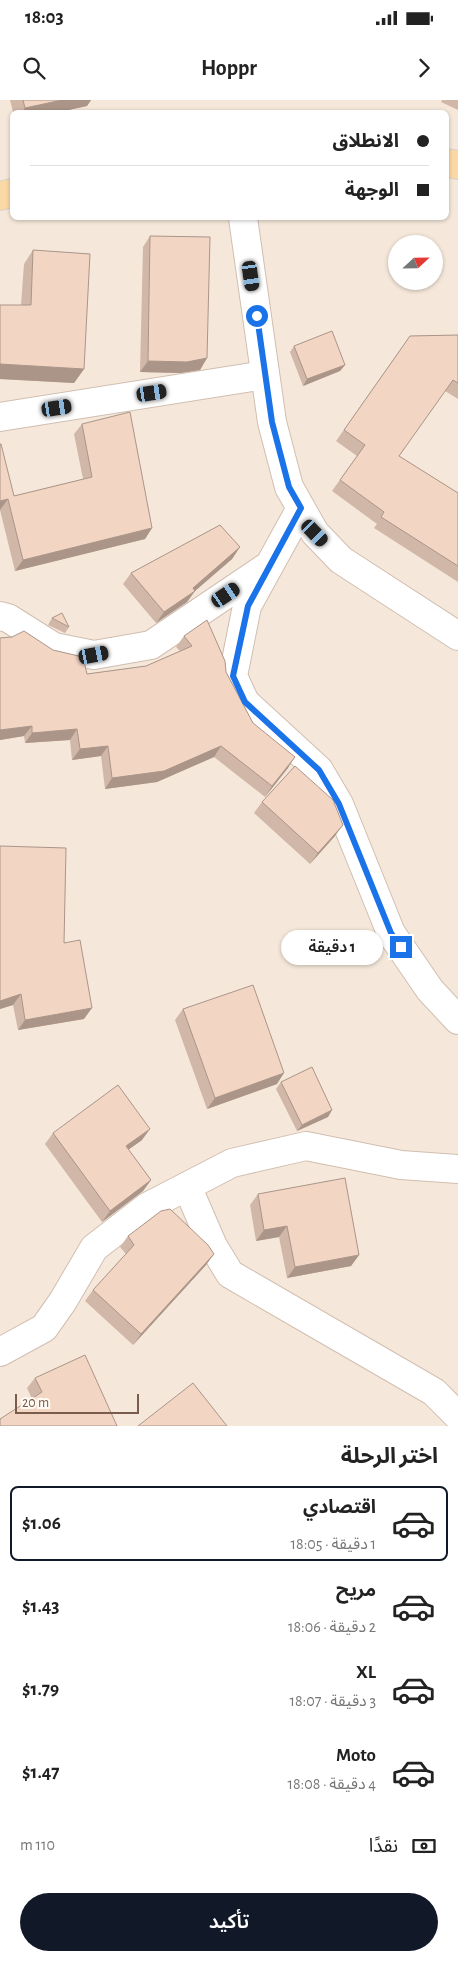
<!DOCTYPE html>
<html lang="ar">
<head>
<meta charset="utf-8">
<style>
  :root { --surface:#fff; --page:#f6f6f6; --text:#222; --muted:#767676; --line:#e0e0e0; --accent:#111827 }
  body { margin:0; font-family:"Alegreya Sans","Noto Sans Arabic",sans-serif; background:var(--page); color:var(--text); direction:rtl; height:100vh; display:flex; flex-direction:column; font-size:19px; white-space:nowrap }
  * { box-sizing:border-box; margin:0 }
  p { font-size:16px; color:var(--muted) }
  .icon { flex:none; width:28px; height:28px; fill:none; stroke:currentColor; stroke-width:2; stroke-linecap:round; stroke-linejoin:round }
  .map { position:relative; height:1326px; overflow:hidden; direction:ltr }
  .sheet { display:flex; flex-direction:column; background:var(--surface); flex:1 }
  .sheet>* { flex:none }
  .guide { position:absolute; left:10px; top:10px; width:439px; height:110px; border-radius:8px; box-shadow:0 1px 4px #0004; direction:rtl; display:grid; align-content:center; height:110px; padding:0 20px; background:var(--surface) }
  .needle { width:32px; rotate:68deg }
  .fabs { position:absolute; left:388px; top:135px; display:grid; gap:10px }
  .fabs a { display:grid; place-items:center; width:55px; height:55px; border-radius:50%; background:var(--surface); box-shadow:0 1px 4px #0004; font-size:25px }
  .scale { position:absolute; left:15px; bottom:12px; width:124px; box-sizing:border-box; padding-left:5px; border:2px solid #7a5c4d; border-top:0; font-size:14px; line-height:18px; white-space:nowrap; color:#7a5c4d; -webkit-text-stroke:4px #fffaf3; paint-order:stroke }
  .end { position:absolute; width:22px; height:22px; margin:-11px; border:6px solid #1a73e8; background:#fff; box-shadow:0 0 0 2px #fff }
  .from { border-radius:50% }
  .bubble { position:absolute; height:35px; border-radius:18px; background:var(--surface); box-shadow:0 1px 4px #0004; font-size:16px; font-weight:600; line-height:35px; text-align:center; direction:rtl }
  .car { position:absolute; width:15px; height:30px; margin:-15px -8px; border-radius:6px; box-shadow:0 0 4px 1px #0007; background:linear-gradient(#222 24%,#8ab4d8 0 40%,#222 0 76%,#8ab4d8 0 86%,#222 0) }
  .guide b { display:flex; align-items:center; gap:18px; height:48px; font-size:19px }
  .guide b+b { border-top:1px solid var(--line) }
  .guide i { width:12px; height:12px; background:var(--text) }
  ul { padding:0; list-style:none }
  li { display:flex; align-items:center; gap:15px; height:75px; margin:0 10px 8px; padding:0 10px; border:2px solid transparent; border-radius:8px }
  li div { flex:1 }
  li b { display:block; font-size:19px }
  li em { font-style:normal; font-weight:600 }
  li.on { border-color:var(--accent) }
  li>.icon { width:45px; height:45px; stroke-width:1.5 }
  h2 { padding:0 20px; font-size:22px; line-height:60px }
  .pay { display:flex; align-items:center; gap:12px; height:55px; padding:0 20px; font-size:19px }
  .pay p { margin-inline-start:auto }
  .button { display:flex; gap:10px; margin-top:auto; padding:10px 20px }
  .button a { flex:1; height:58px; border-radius:30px; background:var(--accent); color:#fff; font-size:20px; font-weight:600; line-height:58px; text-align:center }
  .status { display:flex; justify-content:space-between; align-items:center; height:35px; padding:0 25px; background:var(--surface); direction:ltr }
  .status svg { height:14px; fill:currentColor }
  header { display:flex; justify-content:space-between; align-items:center; height:65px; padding:0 20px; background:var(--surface); font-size:22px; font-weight:600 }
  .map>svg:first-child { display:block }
  .residential { fill:#f5e8da; fill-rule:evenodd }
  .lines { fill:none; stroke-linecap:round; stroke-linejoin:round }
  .minor-casing { stroke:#d1beb0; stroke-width:30 }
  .primary-casing { stroke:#dad1cd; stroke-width:30 }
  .minor { stroke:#fff; stroke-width:28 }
  .primary { stroke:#fbd9a5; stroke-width:28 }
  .wall { fill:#d1b7a8 }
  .shaded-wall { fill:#aa9588 }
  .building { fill:#f3d5c3; stroke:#aa9588 }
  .route { stroke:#1a73e8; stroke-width:6 }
</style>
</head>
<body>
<div class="status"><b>18:03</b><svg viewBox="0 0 49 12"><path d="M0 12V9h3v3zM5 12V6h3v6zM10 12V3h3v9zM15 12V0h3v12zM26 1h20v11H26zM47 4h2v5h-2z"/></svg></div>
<header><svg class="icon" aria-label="forward" viewBox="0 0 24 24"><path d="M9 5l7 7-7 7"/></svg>Hoppr<svg class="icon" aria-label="search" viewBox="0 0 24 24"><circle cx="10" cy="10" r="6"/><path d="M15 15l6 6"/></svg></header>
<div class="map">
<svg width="458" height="1326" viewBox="0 0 458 1326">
  <rect width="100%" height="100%" fill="#fdf6ec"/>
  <path class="residential" d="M0,0H458V1326H0ZM12,12H446V118H12ZM396,144H434V181H396Z"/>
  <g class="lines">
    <g class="minor-casing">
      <path id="minor" d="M243,118L272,322L289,387L315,433L341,460L458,536
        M0,317L265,275
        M301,408L247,506L233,576L245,602L319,670L339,704L391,833L430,890L458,920
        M0,516L8,518L54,547L94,555L151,545L265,468
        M187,1086L213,1146L230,1174L434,1292L458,1316
        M0,1252L44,1228L63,1201L94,1148L147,1107L232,1063L306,1046L401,1065L458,1069"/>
    </g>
    <g class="primary-casing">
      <path id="primary" d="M446,63L458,65
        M0,96L12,93"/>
    </g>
    <use href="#minor" class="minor"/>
    <use href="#primary" class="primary"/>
  </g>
  <path class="wall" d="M10,0H91L87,6L59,12H13Z
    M442,0H458V10L441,2Z
    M150,136L207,258L200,270L180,273L140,272L143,147Z
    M33,150L84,269L74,283L0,279V205H21L24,164Z
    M458,235V299L445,291L399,356L458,393V482L374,428L377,424L332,391L357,356L336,341L410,236Z
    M294,246L345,265L340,271L303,286L290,252Z
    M82,324L152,428L145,439L15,471L0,410V344L14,396L83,379L74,334Z
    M240,447L232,459L195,491L187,502L156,523L123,484L131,473Z
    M52,518L69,527L65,533L48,525Z
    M184,536L226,572L253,623L288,668L265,697L214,657L157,682L105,689L101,656L72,660L70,640L25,643L24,636L0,640V538L87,574L146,566L180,551L176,547Z
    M262,702L335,736L310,764L254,713Z
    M0,746L64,843L84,919L18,930L13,905L0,909Z
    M183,909L277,984L207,1009L175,920Z
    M281,982L332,1010L328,1017L297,1031L276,989Z
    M53,1033L142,1040L128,1050L151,1080L143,1091L102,1122L45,1044Z
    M258,1094L359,1155L351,1166L287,1178L279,1137L256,1141L250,1105Z
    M128,1136L214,1154L206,1165L133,1245L85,1201L93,1190L126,1154L120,1147Z
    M35,1278L117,1326L32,1299L27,1288Z"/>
  <path class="shaded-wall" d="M62,0H91L87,6L59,12H22L25,8Z
    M207,258L200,270L180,273L140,272L148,261Z
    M0,264L84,269L74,283L0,279Z
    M345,265L340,271L303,286L307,279Z
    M8,399L0,410V401Z
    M152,428L145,439L15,471L23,460Z
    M240,447L232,459L195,491L187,502L156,523L164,512L193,488Z
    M32,626L24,636L0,640V630Z
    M77,629L70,640L25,643L32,633Z
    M108,646L101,656L72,660L80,649Z
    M221,646L214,657L157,682L105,689L112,678Z
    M295,657L288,668L265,697L272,686Z
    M343,725L335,736L310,764L318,753Z
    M21,894L13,905L0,909V901Z
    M92,908L84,919L18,930L25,920Z
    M284,973L277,984L207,1009L215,998Z
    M332,1010L328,1017L297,1031L302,1025Z
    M150,1029L142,1040L118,1057L126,1046Z
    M151,1080L143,1091L102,1122L110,1111Z
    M287,1126L279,1137L256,1141L264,1130Z
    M214,1154L206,1165L133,1245L141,1234Z
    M359,1155L351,1166L287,1178L295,1167Z"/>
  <path class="building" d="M23,0H62L25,8Z
    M150,136L210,137L207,258L187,262L148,261Z
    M33,150L90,154L84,269L0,264V205H31Z
    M332,231L345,265L307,279L294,246Z
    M458,235V283L453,280L399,356L458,393V466L381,417L384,412L340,380L365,345L344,330L410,236Z
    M130,312L152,428L23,460L8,399L0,401V344H1L14,396L92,377L82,324Z
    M220,425L240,447L193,488L195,491L164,512L131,473Z
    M62,513L69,527L52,518Z
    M207,520L225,561L226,572L253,623L295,657L272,686L221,646L164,671L112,678L108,646L80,649L77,629L32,633V626L0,630V538L12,537L24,531L53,550L83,557L87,574L146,566L192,546L184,536Z
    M295,666L333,700L343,725L318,753L262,702Z
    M0,746L66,748L64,843L80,840L92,908L25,920L21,894L0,901Z
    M253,885L284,973L215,998L183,909Z
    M312,967L332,1010L302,1025L281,982Z
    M118,985L150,1029L126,1046L151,1080L110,1111L53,1033Z
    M345,1078L359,1155L295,1167L287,1126L264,1130L258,1094Z
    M170,1109L208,1145L214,1154L141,1234L93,1190L134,1145L128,1136L161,1111Z
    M85,1255L117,1326H0V1319L42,1292L35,1278Z
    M193,1283L227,1326H138Z"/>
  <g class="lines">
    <path class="route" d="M257,216L272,322L289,387L301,408L248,506L233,576L245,602L319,670L339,704L391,833L401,847"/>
  </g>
</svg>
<div class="fabs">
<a><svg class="needle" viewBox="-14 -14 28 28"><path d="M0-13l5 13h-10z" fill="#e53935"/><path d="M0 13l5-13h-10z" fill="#767676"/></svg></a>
</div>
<div class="scale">20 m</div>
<i class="end from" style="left:257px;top:216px"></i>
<i class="end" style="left:401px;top:847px"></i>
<div class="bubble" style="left:281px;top:830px;width:102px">1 دقيقة</div>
<i class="car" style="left:251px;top:176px;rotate:172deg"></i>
<i class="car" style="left:152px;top:293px;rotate:81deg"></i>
<i class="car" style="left:57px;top:308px;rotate:81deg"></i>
<i class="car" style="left:315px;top:433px;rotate:136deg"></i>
<i class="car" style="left:226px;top:495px;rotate:56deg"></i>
<i class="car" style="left:94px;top:555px;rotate:79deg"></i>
<div class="guide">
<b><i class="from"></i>الانطلاق</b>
<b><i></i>الوجهة</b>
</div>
</div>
<section class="sheet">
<h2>اختر الرحلة</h2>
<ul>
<li class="on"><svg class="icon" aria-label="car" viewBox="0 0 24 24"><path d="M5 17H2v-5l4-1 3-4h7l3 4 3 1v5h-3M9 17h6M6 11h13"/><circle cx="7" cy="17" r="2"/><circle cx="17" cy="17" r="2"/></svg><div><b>اقتصادي</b><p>1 دقيقة · 18:05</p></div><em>$1.06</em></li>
<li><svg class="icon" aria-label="car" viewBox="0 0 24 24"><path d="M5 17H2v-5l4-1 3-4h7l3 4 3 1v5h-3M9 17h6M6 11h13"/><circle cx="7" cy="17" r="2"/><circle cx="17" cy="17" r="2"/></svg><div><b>مريح</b><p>2 دقيقة · 18:06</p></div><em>$1.43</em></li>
<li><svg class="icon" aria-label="car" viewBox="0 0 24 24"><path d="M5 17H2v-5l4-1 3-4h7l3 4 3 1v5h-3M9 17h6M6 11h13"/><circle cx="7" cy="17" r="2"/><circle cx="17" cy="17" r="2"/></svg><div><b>XL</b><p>3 دقيقة · 18:07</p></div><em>$1.79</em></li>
<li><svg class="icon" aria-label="car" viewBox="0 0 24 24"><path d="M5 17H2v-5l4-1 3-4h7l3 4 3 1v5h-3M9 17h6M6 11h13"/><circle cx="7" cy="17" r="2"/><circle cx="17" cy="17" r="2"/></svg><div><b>Moto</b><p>4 دقيقة · 18:08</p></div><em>$1.47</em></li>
</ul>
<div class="pay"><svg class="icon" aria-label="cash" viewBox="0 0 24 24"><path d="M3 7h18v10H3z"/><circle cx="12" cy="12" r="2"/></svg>نقدًا<p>110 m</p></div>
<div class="button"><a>تأكيد</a></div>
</section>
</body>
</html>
